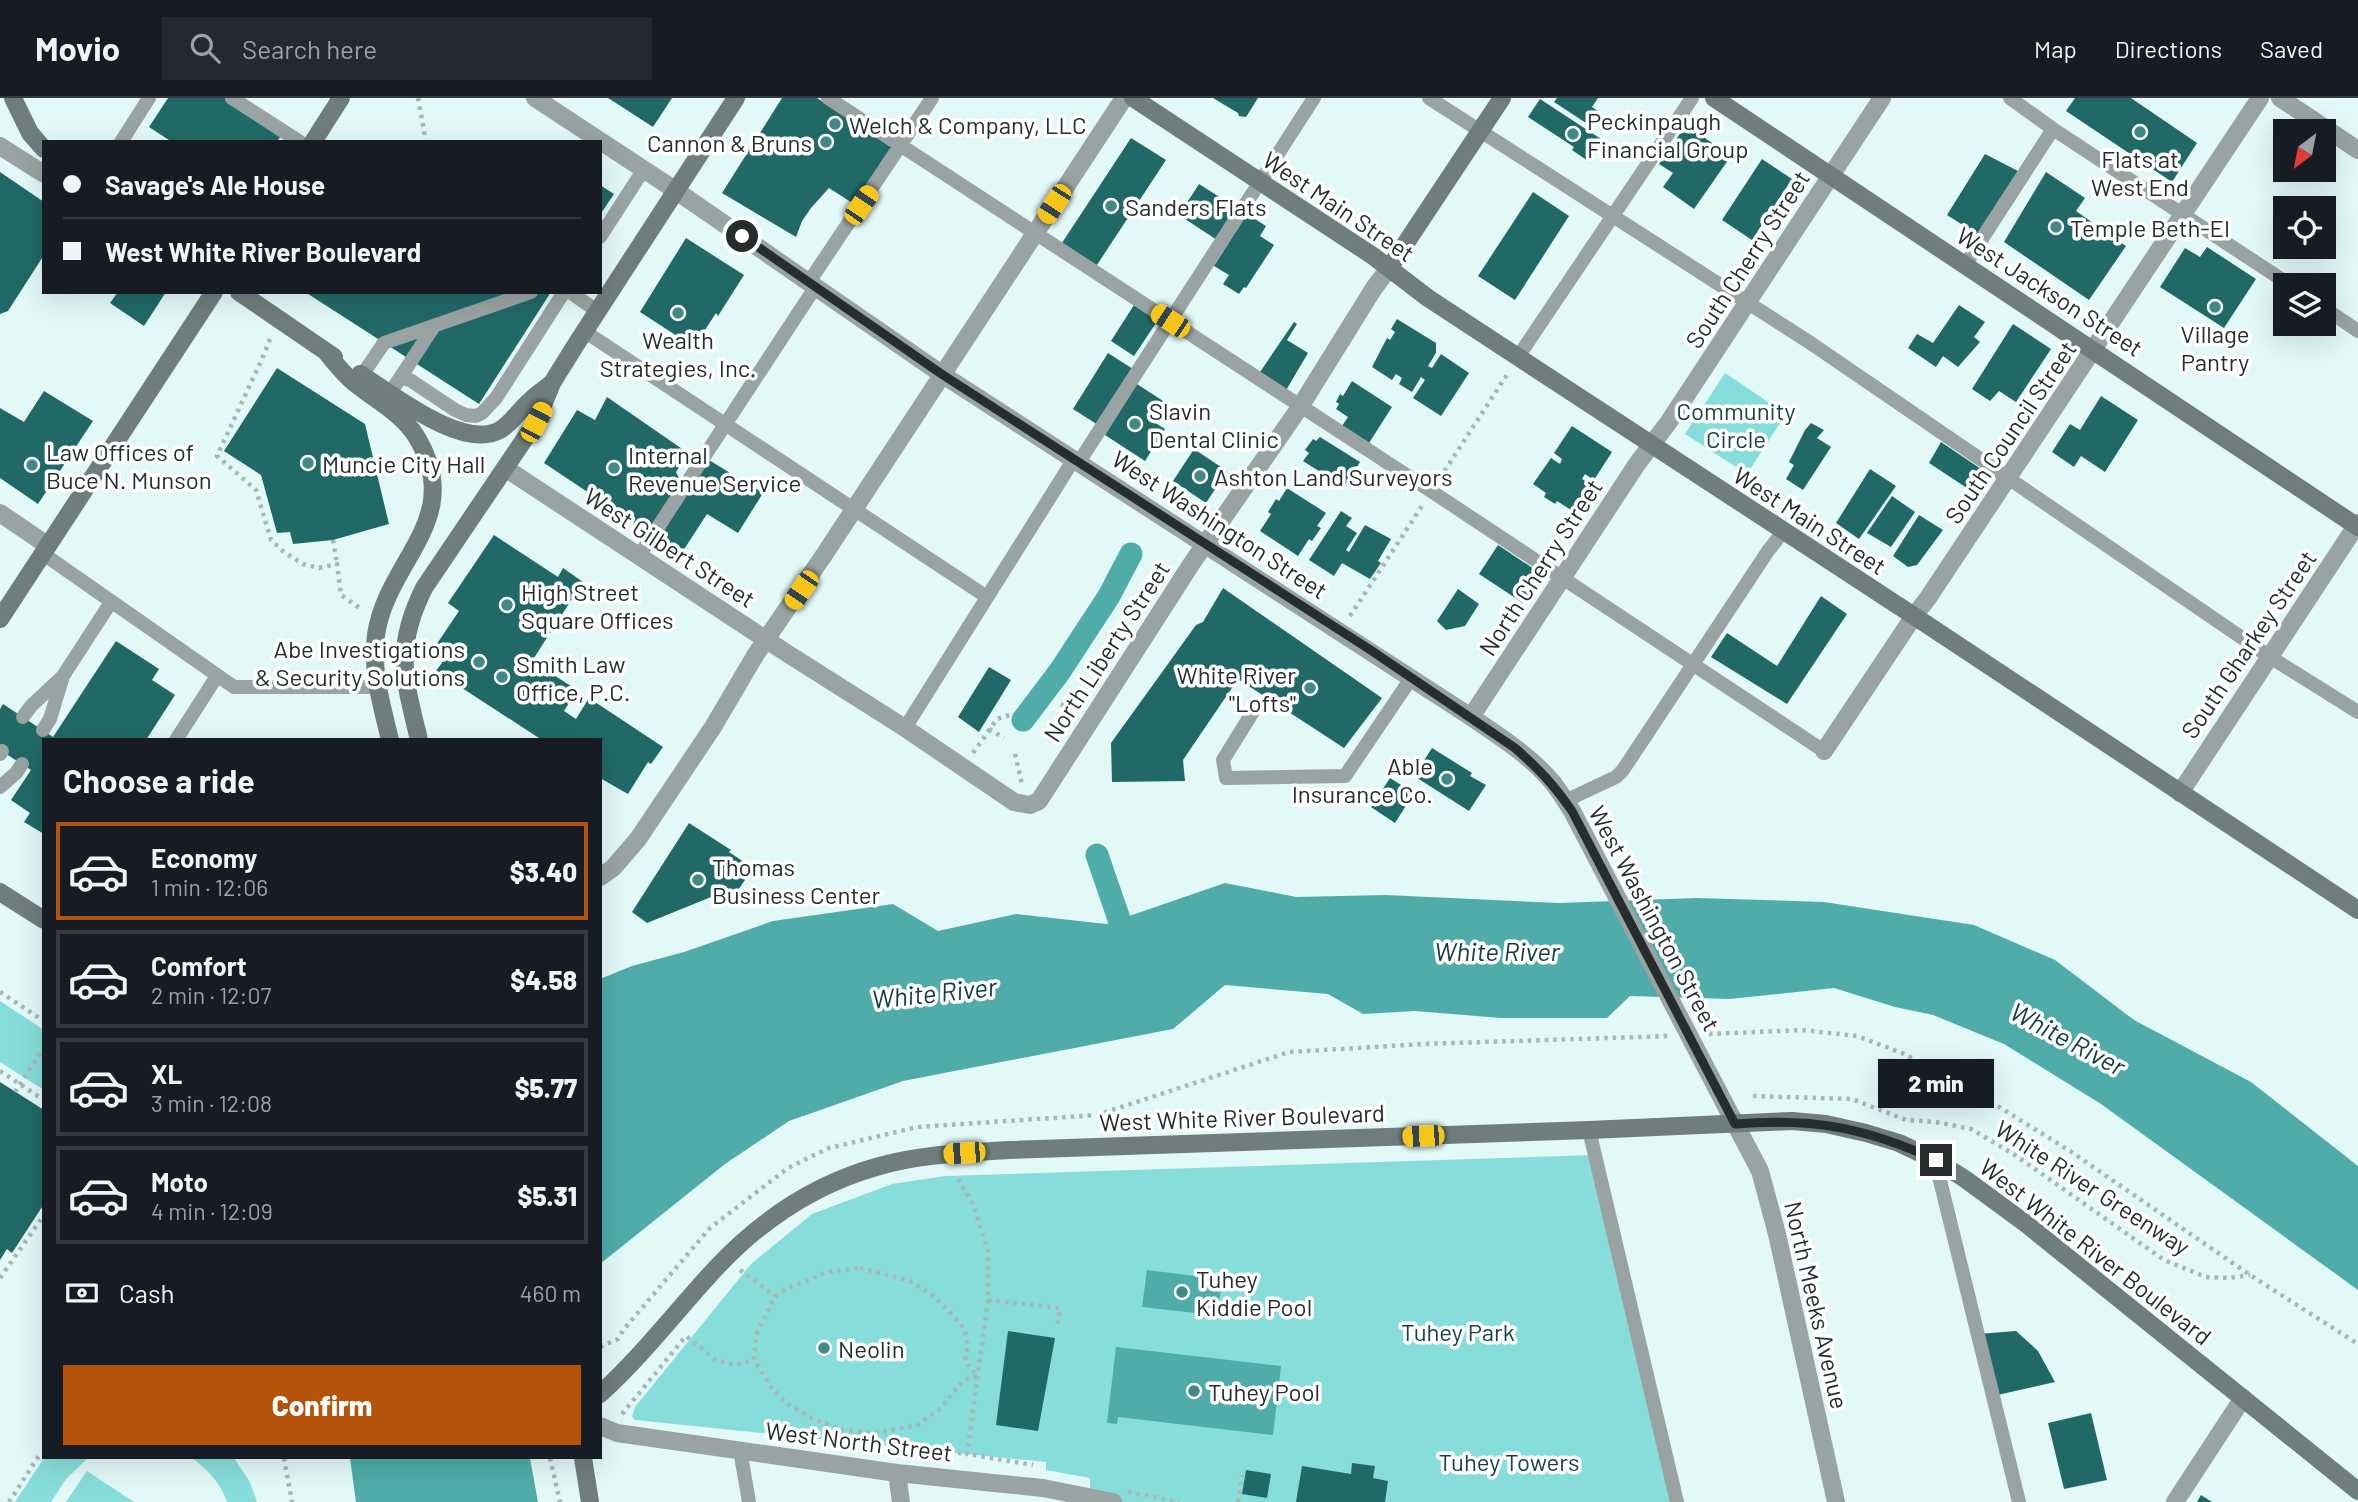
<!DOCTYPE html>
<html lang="en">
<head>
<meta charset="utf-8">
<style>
  :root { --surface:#171b24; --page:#242831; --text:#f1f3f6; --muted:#9ea1a6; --line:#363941; --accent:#b45309 }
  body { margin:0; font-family:Barlow,sans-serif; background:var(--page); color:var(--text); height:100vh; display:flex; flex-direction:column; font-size:26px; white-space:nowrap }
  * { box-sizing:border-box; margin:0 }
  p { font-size:23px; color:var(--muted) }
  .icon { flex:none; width:38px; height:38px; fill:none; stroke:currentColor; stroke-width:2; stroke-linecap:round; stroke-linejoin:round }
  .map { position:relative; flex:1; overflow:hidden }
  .sheet { position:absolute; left:42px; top:640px; width:560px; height:721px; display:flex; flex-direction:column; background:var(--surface); border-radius:0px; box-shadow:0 7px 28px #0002 }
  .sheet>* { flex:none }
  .top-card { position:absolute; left:42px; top:42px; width:560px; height:154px; border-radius:0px; box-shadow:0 7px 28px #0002; display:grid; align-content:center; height:154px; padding:0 21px; background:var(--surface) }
  .needle { width:46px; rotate:212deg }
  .fabs { position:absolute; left:2273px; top:21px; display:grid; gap:14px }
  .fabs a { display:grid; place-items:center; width:63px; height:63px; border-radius:0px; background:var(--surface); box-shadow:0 7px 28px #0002; font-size:35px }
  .end { position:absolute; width:32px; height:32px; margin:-16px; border:9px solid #252d2d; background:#fff; box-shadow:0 0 0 4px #fff }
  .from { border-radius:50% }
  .bubble { position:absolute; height:49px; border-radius:0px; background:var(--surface); box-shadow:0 7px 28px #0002; font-size:23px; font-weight:800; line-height:49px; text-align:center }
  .car { position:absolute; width:21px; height:42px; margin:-21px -10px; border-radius:9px; box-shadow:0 0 5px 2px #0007; background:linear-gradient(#f5c518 24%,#345 0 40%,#f5c518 0 76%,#345 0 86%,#f5c518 0) }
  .top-card b { display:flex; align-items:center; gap:24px; height:66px; font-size:26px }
  .top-card b+b { border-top:2px solid var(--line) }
  .top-card i { width:18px; height:18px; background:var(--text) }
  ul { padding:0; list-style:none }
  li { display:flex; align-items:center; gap:21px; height:98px; margin:0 14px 10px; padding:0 7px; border:4px solid var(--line); border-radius:0px }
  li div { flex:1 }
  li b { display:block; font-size:26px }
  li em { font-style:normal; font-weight:800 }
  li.on { border-color:var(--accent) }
  li>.icon { width:63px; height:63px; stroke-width:1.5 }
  h2 { padding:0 21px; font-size:32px; line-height:84px }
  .pay { display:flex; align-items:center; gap:18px; height:77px; padding:0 21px; font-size:26px }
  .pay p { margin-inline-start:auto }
  .primary-button { display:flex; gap:14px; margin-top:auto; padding:14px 21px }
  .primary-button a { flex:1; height:80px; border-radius:0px; background:var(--accent); color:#fff; font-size:28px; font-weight:800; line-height:80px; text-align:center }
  header { display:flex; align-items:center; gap:42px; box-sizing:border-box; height:98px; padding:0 35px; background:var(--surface); border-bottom:2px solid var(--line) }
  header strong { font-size:33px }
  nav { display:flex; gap:38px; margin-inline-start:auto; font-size:24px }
  .search { width:490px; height:63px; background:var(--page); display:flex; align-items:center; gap:18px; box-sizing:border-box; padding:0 24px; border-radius:0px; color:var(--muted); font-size:26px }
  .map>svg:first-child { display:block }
  .green { fill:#87ddda }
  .water { fill:#50aca9 }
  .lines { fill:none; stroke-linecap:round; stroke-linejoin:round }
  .canal { stroke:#50aca9; stroke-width:23 }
  .building { fill:#216967 }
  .path { stroke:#a6b9b7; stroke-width:4.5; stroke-dasharray:3.5 5; stroke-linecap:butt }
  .lane { stroke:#9aa3a3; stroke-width:14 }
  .street { stroke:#9aa3a3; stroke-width:18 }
  .secondary { stroke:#6f7d7c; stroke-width:18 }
  .street-bridge { stroke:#9aa3a3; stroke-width:18 }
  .route { stroke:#252d2d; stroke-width:9 }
  .poi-dot { fill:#418987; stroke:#fff; stroke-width:2.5 }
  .labels { text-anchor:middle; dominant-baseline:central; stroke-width:7; stroke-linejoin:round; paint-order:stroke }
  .poi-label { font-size:24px; fill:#252d2d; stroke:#fff; text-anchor:start }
  .street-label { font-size:24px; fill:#252d2d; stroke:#fff }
  .park-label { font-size:24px; fill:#184342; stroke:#fff }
  .water-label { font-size:26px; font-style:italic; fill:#123d3c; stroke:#fff }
</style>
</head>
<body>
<header>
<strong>Movio</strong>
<div class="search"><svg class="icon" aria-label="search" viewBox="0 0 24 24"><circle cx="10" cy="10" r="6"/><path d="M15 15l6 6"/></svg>Search here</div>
<nav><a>Map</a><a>Directions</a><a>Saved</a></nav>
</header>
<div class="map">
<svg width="2358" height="1404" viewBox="0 0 2358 1404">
  <rect width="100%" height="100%" fill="#e2f9f7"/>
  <path class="green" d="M1725,275L1786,316L1747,376L1685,336Z
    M0,903L44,932V992L0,964Z
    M1595,1057L1677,1404H1090V1380L1046,1372V1364L635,1322L632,1319L635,1309L751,1166L812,1116L892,1086L945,1078Z
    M44,1360H88L66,1381L51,1404H15Z
    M192,1360H234L250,1384L257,1404H227C221,1385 208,1372 192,1360Z
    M87,1373L134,1404H66Z"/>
  <path class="water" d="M1225,785L1296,799L1386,797L1559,805L1697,800L1824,804L1974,827L2055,862L2134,922L2251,984L2358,1068V1192L2101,1006L2004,946L1933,917L1895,909L1834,890L1730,901L1630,898L1607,920H1501L1415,913L1363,916L1328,896L1225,887L1173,931L903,983L789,1023L725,1066L600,1166V881L632,868L684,854L773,823L893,806L938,833L1016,816L1106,826Z
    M1147,1172L1212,1180C1229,1192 1218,1207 1205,1216L1142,1209Z
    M1116,1249L1281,1268L1273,1337L1118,1319L1117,1326L1107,1325Z
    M350,1360H530L538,1404H356Z"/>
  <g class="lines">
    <path class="canal" d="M1023,622L1060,573L1109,498L1131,456
      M1097,757L1129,850"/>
  </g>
  <path class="building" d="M168,0H227L282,36L277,44H172L149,29Z
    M608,0H672L653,29Z
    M782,0H817L894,51L857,108L829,90L811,110L802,123L796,139L722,95Z
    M1213,0H1258L1246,19L1239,18L1238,15Z
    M1557,0H1598L1592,9L1598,13L1589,27L1554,4Z
    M2075,0H2131L2197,45L2172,84L2066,13Z
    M1540,1L1601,41L1588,63L1572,52L1574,49L1528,19Z
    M1686,27L1731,58L1694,111L1663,89L1673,75L1659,66Z
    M1131,40L1166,62L1091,176L1056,154Z
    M1985,56L2018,73L1977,136L1947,117Z
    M1762,61L1792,81L1752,142L1722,122Z
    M0,74L44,104V157L8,213L0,216Z
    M2046,74L2085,100L2076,113L2126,148L2089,202L2004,144Z
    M1199,86L1237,110L1217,142L1179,117Z
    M600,87L614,96L600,117Z
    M1533,94L1569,118L1515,202L1478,178Z
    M1247,116L1266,128L1260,138L1274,147L1246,190L1244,189L1239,196L1223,186L1229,177L1214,168Z
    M686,140L744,177L718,218L716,215L694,249L640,214Z
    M2207,149L2256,181L2224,230L2160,189L2185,150L2200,159Z
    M118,194H166L144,228L110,205Z
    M305,194H551L479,306Z
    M1134,207L1158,222L1134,258L1111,243Z
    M1959,207L1985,224L1974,239L1980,244L1958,269L1943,258L1936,269L1908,250L1917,236L1933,245Z
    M1397,221L1436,245V255L1428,268L1432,270L1441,256L1469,275L1441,318L1413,300L1425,282L1421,279L1412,294L1399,286L1402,280L1396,276L1392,282L1372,269L1387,240L1390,242L1395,234L1391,231Z
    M1294,224L1297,226L1287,242L1308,255L1285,294L1258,277Z
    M2013,226L2051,251L2016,304L1999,293L1990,303L1972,291Z
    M1108,255L1133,271L1098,327L1073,311Z
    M277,270L365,326L389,426L333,442L293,446L290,434L277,435L261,377L224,353Z
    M1352,283L1392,309L1369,345L1342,328L1348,319L1336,311L1339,306L1336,304L1340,296L1343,298Z
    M1137,286L1163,303L1151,322L1165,331L1145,363L1105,337Z
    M44,293L93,323L38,406L0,380V310L24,324Z
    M2101,298L2138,322L2105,374L2081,358L2074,369L2052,354L2070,326L2080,332Z
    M607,299L688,355L676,374L682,386L649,435L544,365L577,312L595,322Z
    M1811,325L1824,332L1817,340L1831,349L1803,392L1786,381L1794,367L1789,364L1805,332Z
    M1572,328L1612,354L1594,382L1585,376L1582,381L1592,387L1574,414L1557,403L1555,406L1544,399L1546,395L1533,386L1551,360L1560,366L1562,361L1554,355Z
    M1320,339L1360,364L1344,389L1303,363L1309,355L1305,352L1313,341L1316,343Z
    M1941,344L1984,373L1970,392L1929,365Z
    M1194,351L1227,373L1206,405L1173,383Z
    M709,362L763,395L738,435L707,416L681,456L658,442Z
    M1870,371L1896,388L1859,441L1836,425Z
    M1287,390L1326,415L1317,428L1321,430L1312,443L1309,441L1298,458L1260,433L1271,416L1268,414L1276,401L1279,403Z
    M1892,398L1915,414L1891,449L1867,435Z
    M1341,413L1352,420L1346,428L1357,435L1346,452L1349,454L1365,427L1391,441L1378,463L1381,465L1370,481L1342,465L1334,478L1309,462Z
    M1919,417L1943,432L1917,467L1908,469L1893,458Z
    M494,437L558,479L563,470L583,484L532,563L577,592L564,613L576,621L589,600L663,649L651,666L648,664L628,696L600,680V642H542L436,573L444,562L432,553L459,513L448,505Z
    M1498,447L1537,473L1529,484L1535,487L1523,505L1479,476Z
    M1223,490L1382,600L1344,650L1238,581L1183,662L1185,683L1112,684L1111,645L1196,527L1203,524Z
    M1458,491L1479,506L1465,528L1446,532L1437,523Z
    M1821,498L1847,516L1787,606L1711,559L1727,535L1777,568Z
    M116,543L159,571L152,582L175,597L146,642H44V736L24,724L30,715L11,702L31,672L0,652V611L3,606L53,639Z
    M989,569L1011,582L979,634L958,619Z
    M1432,650L1472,675L1470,678L1486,687L1469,713L1414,678Z
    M1390,680L1414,695L1395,725L1371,709Z
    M689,725L731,752L729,754L753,770L732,801L721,795L647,825L632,814Z
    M0,984L44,1012V1106L12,1155L7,1151L0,1162Z
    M1008,1233L1055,1240L1038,1333L996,1327Z
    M2016,1233L2038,1253L2055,1284L1993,1298L1978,1236Z
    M2091,1315L2107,1382L2064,1391L2048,1325Z
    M1352,1365L1375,1368L1373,1380L1388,1383L1385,1404H1296L1302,1368L1351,1376Z
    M1246,1372L1271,1376L1267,1400L1242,1396Z
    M2201,1397L2212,1404H2197Z"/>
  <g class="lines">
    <path class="path" d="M418,0L426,44
      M270,241L262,261L217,358L256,392L271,442L284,454L303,466L319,470L337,466L341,497L361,511
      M1440,380L1508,275
      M333,442L337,466
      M1350,518L1422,408
      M1061,606L1073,613
      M989,631L1004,640
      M973,655L997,621L1010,617
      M1015,656L1022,686
      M0,894L44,923
      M1709,936L1802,932L1857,938L1902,955L1983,999L2070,1053L2250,1177L2358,1246
      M0,973L44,1002
      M15,994L44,949
      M1753,998L1852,1001L1906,1022L1936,1024L1971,1031L2015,1057L2164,1162L2206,1179L2228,1180L2250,1177
      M958,1081L973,1106L988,1153V1202L1060,1210L1057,1230
      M860,1170L907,1182L930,1195L947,1211L964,1230L968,1247L965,1264L978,1278L963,1282L940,1311L917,1327L876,1335L842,1332L809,1319L785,1304L771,1289L754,1262L756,1237L775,1198L786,1191L828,1174Z
      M740,1172L775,1198
      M0,1180L44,1117
      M988,1202L967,1356L1033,1367
      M600,1249L618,1241L624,1231L710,1130L788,1070L829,1050L917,1029L1097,1017L1289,954L1423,946L1669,938
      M622,1316L686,1238L717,1263L735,1267L754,1262
      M923,1359L925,1350L967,1356
      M284,1360L292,1404
      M550,1360L560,1404
      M1128,1394L1179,1404
      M9,1404L40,1356
      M1238,1404L1242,1377"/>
    <path class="lane" d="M232,0L300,44
      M828,0L1431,393L1824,653
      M1429,0L1809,244L2270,559L2358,614
      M2010,0L2053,31L2290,187
      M121,44L149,0
      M600,139L644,71
      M1965,167L2053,31
      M809,184L932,0
      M570,194L597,213
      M2324,210L2358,233
      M584,233L987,499
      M1518,259L1692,0
      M362,277L384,245L531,194
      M400,280L434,228
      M390,295L400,280L410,282L455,312L466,317L476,318L482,315L496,300L564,194
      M1079,364L1314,0
      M42,455L234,589H378
      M639,458L816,188
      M1254,612L1223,662L1226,680L1345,678L1412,579
      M23,619L31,608L63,578L111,504
      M905,630L1074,361
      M43,632L50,621L63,578
      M176,642L217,578
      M0,656L2,653
      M0,689L16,675L22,666
      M1565,703L1616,679L1623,672L1768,453L1783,434
      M1589,1032L1677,1404
      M1935,1062L2019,1404
      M740,1352L749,1404"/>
    <path class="street" d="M535,0L675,92L943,277L1471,619C1500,639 1531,658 1553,685C1560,694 1566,704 1572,713
      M2280,0L2358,52
      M0,48L44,76
      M505,370L785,554L905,630L1014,704L1030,707L1039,703L1192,465L1300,309L1374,190L1390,169
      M0,415L47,447
      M1471,619L1637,366L1668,325L1882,0
      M1824,653L1914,518L1928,500L2260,0
      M2180,695L2358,425
      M600,779L613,770L638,741L713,629L756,556L824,457L1124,0
      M1717,991L1760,1073L1777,1136L1836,1404
      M600,1328L617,1335L897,1375L1043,1390L1113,1404
      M897,1375L901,1404
      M2175,1404L2243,1300"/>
    <path class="secondary" d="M13,0L30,35L44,51
      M1133,0L1373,158L1428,200L1518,259L1914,518L2358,812
      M1714,0L2358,429
      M313,44L341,0
      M1390,169L1502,0
      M239,194L334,259
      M326,254C334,264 342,274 351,282C372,300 401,314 416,338C467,421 387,461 376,537C371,572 382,608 390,642
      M360,276C392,296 463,353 500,332C512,325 520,311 531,302C537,296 545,291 552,285
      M0,521L214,194
      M419,642C404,579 394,551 424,490L536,324L552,285L575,248L736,0
      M0,794L44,822
      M600,1296C643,1257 677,1212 716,1170C761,1122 813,1087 876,1069C919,1056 965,1055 1009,1052L1589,1032L1792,1023L1826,1026L1866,1035L1899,1045L1935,1062L1965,1081L2025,1125L2358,1393
      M583,1360L590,1404"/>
    <path class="street-bridge" d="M1572,713L1717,991"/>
  </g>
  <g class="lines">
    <path class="route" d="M742,138L943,277L1369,551L1515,650C1539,671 1554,687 1572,713L1735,1026C1812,1020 1865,1029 1936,1062"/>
  </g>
  <g class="poi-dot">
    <circle cx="835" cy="26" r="7"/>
    <circle cx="2140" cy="34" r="7"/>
    <circle cx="1573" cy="36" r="7"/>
    <circle cx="826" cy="44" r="7"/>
    <circle cx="1111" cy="108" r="7"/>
    <circle cx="2056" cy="129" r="7"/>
    <circle cx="2215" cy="209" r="7"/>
    <circle cx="678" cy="215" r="7"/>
    <circle cx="1135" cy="326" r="7"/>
    <circle cx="308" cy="365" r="7"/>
    <circle cx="32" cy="367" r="7"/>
    <circle cx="614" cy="370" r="7"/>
    <circle cx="1200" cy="378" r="7"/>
    <circle cx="507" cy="507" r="7"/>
    <circle cx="479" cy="564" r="7"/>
    <circle cx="502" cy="579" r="7"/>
    <circle cx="1310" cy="590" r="7"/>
    <circle cx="1447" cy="681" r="7"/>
    <circle cx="698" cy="782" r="7"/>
    <circle cx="1182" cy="1194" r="7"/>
    <circle cx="824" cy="1250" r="7"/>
    <circle cx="1194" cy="1293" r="7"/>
  </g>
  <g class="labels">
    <g class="poi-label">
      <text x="1587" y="22">Peckinpaugh<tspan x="1587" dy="28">Financial Group</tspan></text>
      <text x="849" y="26">Welch &amp; Company, LLC</text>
      <text x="812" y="44" text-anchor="end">Cannon &amp; Bruns</text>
      <text x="2140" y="60" text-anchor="middle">Flats at<tspan x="2140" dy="28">West End</tspan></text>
      <text x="1125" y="108">Sanders Flats</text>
      <text x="2070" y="129">Temple Beth-El</text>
      <text x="2215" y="235" text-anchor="middle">Village<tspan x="2215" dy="28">Pantry</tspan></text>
      <text x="678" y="241" text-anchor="middle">Wealth<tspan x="678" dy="28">Strategies, Inc.</tspan></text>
      <text x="1149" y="312">Slavin<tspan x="1149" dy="28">Dental Clinic</tspan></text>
      <text x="46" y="353">Law Offices of<tspan x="46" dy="28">Buce N. Munson</tspan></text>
      <text x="628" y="356">Internal<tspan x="628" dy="28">Revenue Service</tspan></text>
      <text x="322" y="365">Muncie City Hall</text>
      <text x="1214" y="378">Ashton Land Surveyors</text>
      <text x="521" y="493">High Street<tspan x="521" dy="28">Square Offices</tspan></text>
      <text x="465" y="550" text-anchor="end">Abe Investigations<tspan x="465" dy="28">&amp; Security Solutions</tspan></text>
      <text x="516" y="565">Smith Law<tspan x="516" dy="28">Office, P.C.</tspan></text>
      <text x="1296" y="576" text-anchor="end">White River<tspan x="1296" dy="28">"Lofts"</tspan></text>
      <text x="1433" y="667" text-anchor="end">Able<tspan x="1433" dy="28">Insurance Co.</tspan></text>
      <text x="712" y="768">Thomas<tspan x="712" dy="28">Business Center</tspan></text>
      <text x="1196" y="1180">Tuhey<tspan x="1196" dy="28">Kiddie Pool</tspan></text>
      <text x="838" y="1250">Neolin</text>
      <text x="1208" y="1293">Tuhey Pool</text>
    </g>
    <g class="street-label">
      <text transform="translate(1339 108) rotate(34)">West Main Street</text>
      <text transform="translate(1747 161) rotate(-57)">South Cherry Street</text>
      <text transform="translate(2050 193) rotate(33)">West Jackson Street</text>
      <text transform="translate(2010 334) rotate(-56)">South Council Street</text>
      <text transform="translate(1810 422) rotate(33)">West Main Street</text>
      <text transform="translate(1220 426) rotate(33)">West Washington Street</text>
      <text transform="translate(670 449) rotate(33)">West Gilbert Street</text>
      <text transform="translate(1540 469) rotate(-57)">North Cherry Street</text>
      <text transform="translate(2248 546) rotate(-56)">South Gharkey Street</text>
      <text transform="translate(1106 553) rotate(-57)">North Liberty Street</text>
      <text transform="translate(1655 820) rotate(62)">West Washington Street</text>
      <text transform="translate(1242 1019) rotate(-2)">West White River Boulevard</text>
      <text transform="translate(2093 1089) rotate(33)">White River Greenway</text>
      <text transform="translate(2096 1153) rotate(38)">West White River Boulevard</text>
      <text transform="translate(1817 1207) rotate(77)">North Meeks Avenue</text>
      <text transform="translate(859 1343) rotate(7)">West North Street</text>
    </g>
    <g class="park-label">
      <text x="1736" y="312">Community<tspan x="1736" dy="28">Circle</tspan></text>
      <text x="1458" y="1233">Tuhey Park</text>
      <text x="1509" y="1363">Tuhey Towers</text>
    </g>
    <g class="water-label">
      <text x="1497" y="852">White River</text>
      <text transform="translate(934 894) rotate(-6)">White River</text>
      <text transform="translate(2068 940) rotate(28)">White River</text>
    </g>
  </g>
</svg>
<div class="fabs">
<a><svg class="needle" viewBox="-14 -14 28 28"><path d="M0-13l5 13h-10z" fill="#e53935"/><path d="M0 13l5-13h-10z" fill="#9ea1a6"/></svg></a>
<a><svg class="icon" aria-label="locate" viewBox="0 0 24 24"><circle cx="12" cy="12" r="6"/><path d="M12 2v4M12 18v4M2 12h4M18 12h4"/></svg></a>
<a><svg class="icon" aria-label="layers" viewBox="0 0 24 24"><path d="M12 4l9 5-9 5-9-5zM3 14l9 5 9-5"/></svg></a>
</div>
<i class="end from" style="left:742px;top:138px"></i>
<i class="end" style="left:1936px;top:1062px"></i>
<div class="bubble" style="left:1878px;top:961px;width:116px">2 min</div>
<i class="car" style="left:1054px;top:106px;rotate:213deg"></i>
<i class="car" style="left:861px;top:107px;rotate:34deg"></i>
<i class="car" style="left:1170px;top:223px;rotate:303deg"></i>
<i class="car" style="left:536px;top:324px;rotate:28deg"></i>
<i class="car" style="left:801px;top:492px;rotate:214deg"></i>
<i class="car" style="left:1423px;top:1038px;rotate:268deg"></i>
<i class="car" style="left:964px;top:1055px;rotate:266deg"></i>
<div class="top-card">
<b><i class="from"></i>Savage's Ale House</b>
<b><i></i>West White River Boulevard</b>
</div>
<section class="sheet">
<h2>Choose a ride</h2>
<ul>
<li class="on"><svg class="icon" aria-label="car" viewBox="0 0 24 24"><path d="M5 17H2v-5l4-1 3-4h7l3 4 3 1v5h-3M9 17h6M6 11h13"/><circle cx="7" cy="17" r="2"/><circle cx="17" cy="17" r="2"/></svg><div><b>Economy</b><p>1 min · 12:06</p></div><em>$3.40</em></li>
<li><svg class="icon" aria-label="car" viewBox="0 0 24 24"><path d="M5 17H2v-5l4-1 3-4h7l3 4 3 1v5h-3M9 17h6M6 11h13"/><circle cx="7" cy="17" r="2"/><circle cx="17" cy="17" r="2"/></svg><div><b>Comfort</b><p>2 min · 12:07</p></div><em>$4.58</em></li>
<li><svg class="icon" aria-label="car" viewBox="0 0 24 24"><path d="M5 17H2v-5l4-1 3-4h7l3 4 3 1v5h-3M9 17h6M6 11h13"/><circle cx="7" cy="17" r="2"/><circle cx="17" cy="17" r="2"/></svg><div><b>XL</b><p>3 min · 12:08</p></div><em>$5.77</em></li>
<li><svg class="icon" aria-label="car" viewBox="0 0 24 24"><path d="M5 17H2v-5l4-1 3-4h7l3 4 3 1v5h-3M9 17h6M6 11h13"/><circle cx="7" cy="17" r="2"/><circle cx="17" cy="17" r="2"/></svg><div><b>Moto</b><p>4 min · 12:09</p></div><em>$5.31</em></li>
</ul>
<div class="pay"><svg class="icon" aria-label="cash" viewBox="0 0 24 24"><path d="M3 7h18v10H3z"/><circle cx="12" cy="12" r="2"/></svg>Cash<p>460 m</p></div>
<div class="primary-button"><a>Confirm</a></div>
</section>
</div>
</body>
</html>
